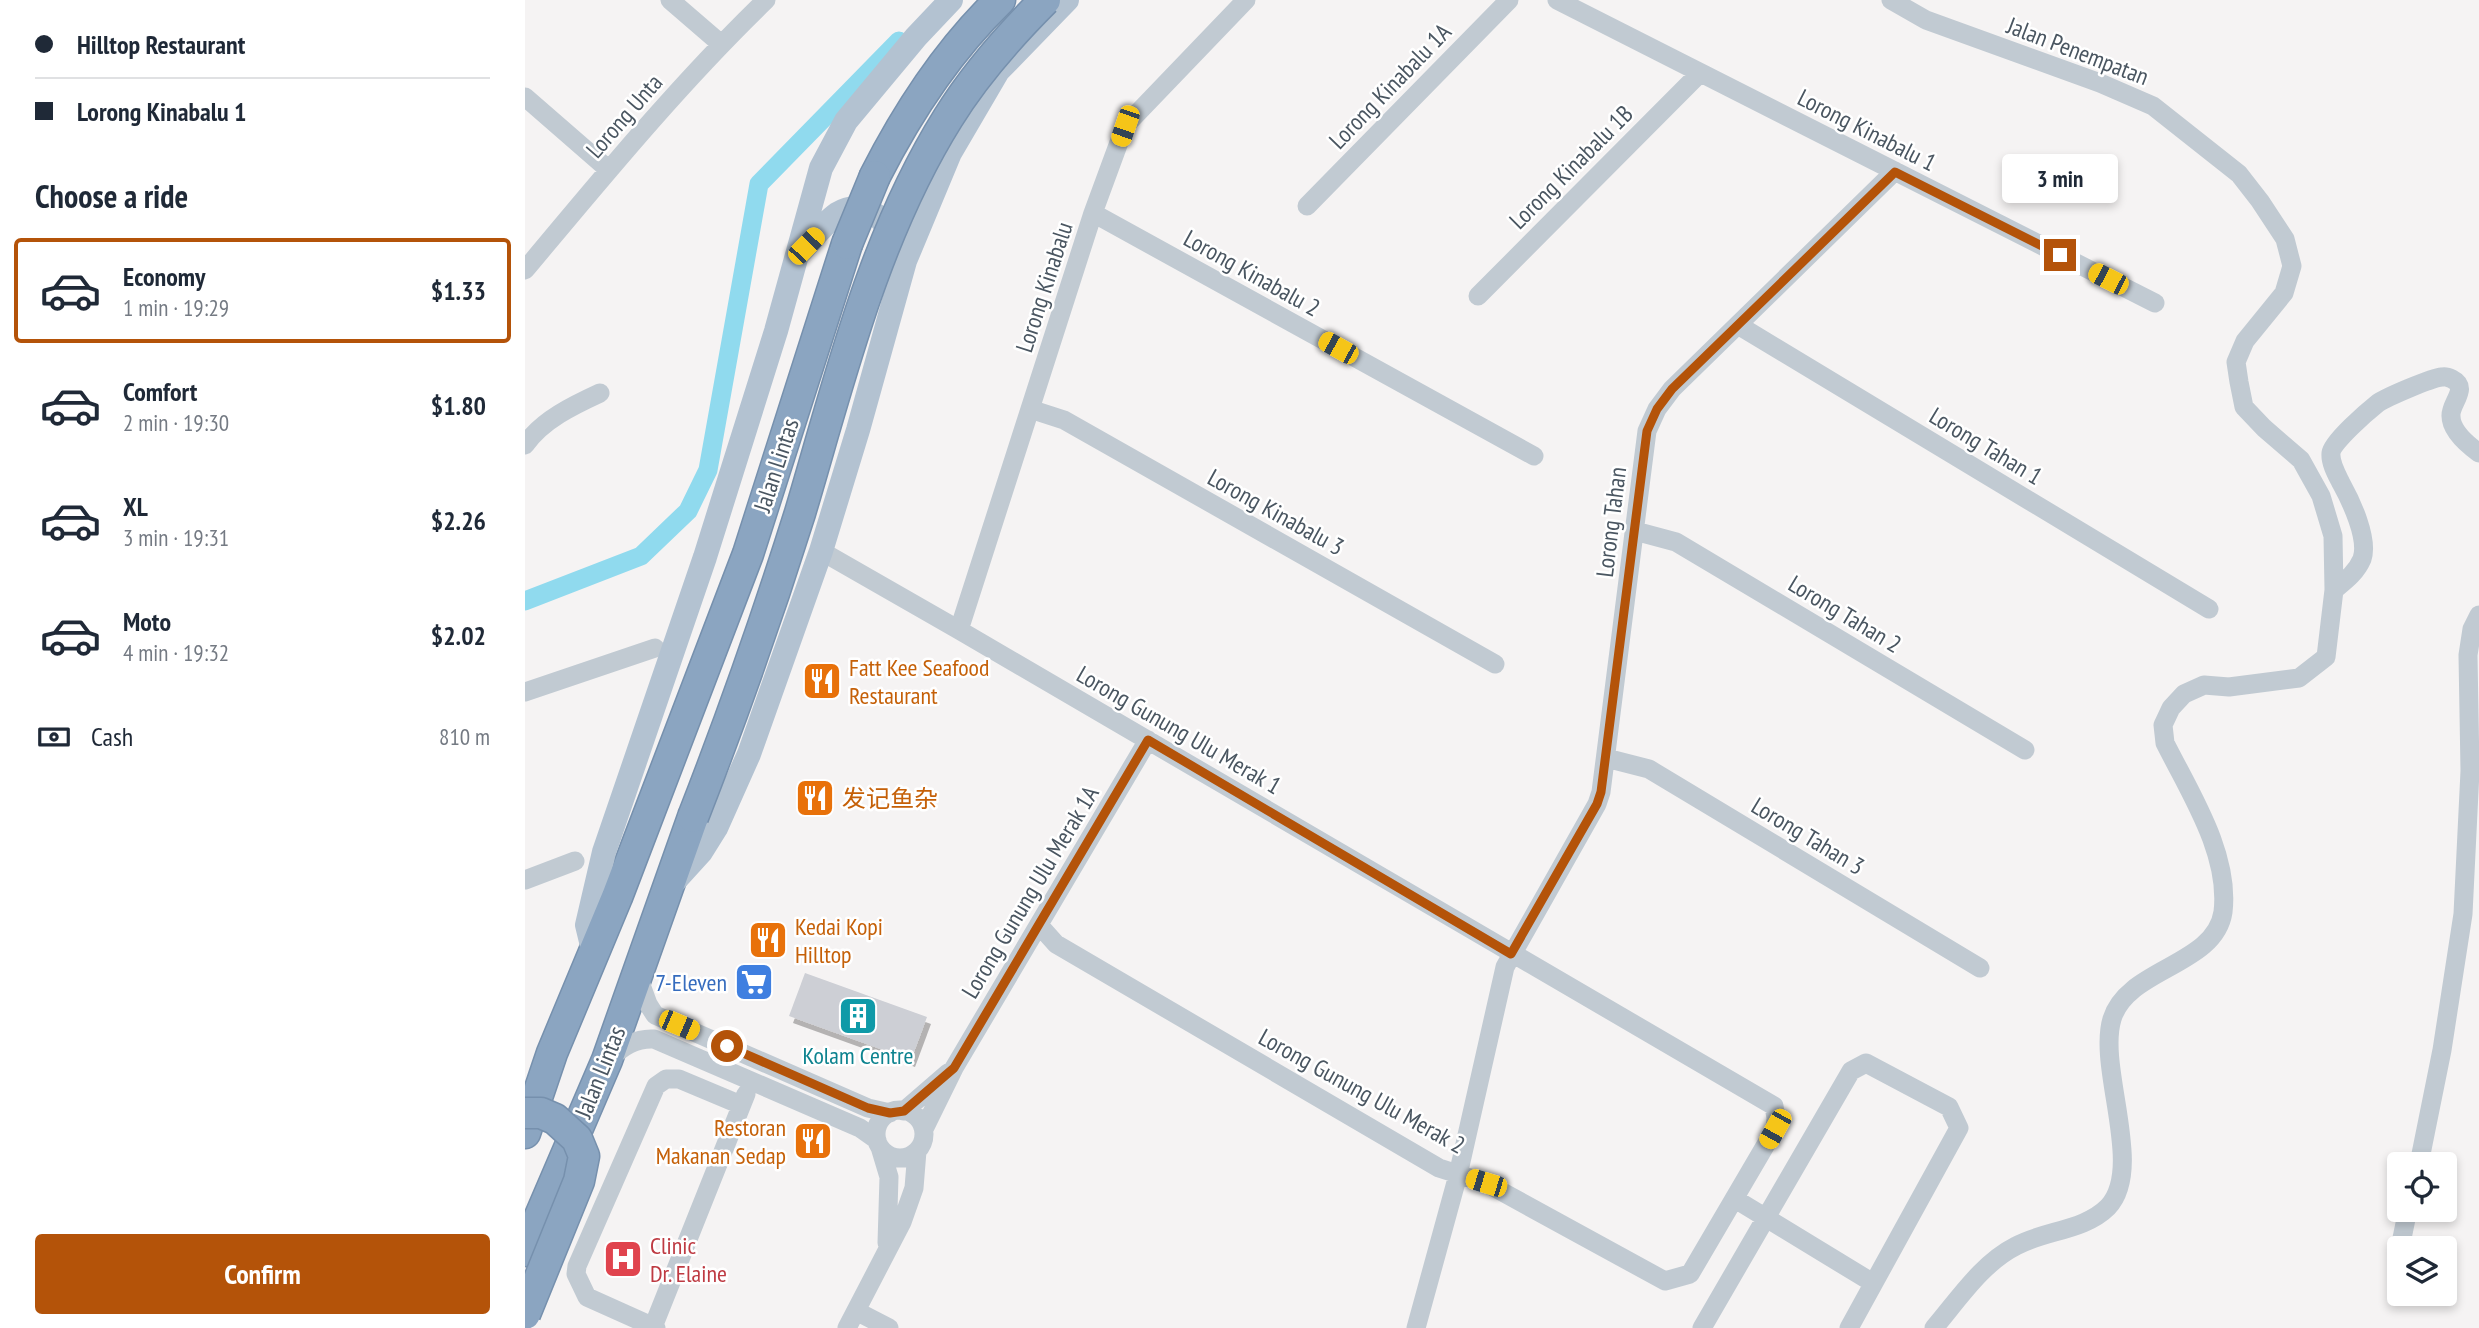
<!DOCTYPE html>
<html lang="en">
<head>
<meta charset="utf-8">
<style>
  :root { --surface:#fff; --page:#f6f6f7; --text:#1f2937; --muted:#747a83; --line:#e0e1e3; --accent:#b45309 }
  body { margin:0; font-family:"PT Sans Narrow","Noto Sans SC",sans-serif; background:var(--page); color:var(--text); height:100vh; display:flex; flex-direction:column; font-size:26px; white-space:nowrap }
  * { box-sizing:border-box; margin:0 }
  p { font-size:23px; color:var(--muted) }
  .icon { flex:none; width:38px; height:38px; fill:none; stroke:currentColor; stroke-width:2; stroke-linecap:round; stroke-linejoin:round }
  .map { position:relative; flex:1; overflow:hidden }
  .sheet { display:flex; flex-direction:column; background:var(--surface); width:525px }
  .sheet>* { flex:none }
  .banner { display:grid; align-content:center; height:154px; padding:0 35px; background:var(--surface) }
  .fabs { position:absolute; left:1862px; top:1152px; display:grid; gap:14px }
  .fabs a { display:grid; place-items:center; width:70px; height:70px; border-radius:7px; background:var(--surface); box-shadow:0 4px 10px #0003; font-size:35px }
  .end { position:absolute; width:32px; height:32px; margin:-16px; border:9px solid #b45309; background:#fff; box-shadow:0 0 0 4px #fff }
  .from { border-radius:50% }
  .bubble { position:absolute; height:49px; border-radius:7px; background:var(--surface); box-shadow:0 4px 10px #0003; font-size:23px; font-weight:700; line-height:49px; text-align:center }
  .car { position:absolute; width:21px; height:42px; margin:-21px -10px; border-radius:9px; box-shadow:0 0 5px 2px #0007; background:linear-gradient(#f5c518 24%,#345 0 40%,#f5c518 0 76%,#345 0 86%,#f5c518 0) }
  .banner b { display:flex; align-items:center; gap:24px; height:66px; font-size:26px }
  .banner b+b { border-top:2px solid var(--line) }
  .banner i { width:18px; height:18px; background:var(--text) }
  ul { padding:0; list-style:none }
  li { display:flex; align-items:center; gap:21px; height:105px; margin:0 14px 10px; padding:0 21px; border:4px solid transparent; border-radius:7px }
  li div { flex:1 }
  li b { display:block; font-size:26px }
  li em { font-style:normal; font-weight:700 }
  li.active { border-color:var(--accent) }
  li>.icon { width:63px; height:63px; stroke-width:1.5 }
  h2 { padding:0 35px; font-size:32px; line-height:84px }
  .pay { display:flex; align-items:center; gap:18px; height:77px; padding:0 35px; font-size:26px }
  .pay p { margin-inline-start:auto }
  .button { display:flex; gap:14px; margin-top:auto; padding:14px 35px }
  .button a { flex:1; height:80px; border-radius:7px; background:var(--accent); color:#fff; font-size:28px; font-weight:700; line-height:80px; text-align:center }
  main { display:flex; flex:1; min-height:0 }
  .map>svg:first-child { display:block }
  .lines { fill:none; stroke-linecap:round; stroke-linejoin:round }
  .canal { stroke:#90daee; stroke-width:19 }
  .building { fill:#cdcfd5; filter:url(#shadow) }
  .highway-casing { stroke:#7690ad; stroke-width:33 }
  .minor { stroke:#c1cad2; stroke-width:19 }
  .major { stroke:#b3c2d1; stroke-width:24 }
  .highway { stroke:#8ba5c1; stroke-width:30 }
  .highway-bridge-casing { stroke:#7690ad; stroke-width:33; stroke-linecap:butt }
  .highway-bridge { stroke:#8ba5c1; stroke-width:30 }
  .route { stroke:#b45309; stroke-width:9 }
  .labels { text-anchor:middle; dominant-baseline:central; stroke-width:5; stroke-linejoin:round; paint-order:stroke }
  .street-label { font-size:24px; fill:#4a5661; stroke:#fff }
  .food-label { font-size:24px; fill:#c56008; stroke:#fff; text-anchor:start }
  .shop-label { font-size:24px; fill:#366cbe; stroke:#fff; text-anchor:end }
  .culture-label { font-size:24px; fill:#0d838f; stroke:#fff }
  .health-label { font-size:24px; fill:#be3a42; stroke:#fff; text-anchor:start }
</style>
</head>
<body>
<main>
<section class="sheet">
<div class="banner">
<b><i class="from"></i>Hilltop Restaurant</b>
<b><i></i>Lorong Kinabalu 1</b>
</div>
<h2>Choose a ride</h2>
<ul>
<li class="active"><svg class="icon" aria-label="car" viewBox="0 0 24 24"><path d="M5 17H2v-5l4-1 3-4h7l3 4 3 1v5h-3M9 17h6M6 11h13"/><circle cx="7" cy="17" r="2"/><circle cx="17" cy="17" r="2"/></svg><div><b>Economy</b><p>1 min · 19:29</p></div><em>$1.33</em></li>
<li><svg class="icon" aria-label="car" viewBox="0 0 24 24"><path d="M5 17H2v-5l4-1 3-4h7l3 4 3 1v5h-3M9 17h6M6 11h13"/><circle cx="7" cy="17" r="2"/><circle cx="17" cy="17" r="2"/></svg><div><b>Comfort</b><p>2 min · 19:30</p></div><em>$1.80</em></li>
<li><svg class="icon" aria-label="car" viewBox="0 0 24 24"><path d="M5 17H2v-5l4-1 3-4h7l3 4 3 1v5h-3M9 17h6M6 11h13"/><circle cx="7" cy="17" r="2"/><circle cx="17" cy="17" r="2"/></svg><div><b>XL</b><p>3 min · 19:31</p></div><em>$2.26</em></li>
<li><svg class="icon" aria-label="car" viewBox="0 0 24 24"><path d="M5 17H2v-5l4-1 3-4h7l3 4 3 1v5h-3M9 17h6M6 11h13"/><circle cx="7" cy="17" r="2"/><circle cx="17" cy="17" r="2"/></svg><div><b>Moto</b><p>4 min · 19:32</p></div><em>$2.02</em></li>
</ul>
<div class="pay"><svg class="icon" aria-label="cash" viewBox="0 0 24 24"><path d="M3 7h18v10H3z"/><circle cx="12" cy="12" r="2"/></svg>Cash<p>810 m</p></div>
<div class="button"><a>Confirm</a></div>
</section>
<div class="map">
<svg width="1954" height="1328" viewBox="0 0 1954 1328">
  <defs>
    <filter id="shadow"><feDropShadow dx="4" dy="7" stdDeviation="0" flood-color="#0004"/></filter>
  </defs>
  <rect width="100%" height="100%" fill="#f5f3f3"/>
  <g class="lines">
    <path class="canal" d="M0,601L116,556L163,511L183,470L234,184L374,41"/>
  </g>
  <path class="building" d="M280,973L402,1017L386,1060L264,1016Z"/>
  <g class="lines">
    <g class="highway-casing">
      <path id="highway" d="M350,176C383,111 422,51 475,0
        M0,1133L27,1053L92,897L223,554L322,244
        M0,1251L82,1060L168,817"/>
    </g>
    <path class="minor" d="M145,0L196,44
      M1032,0L1630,303
      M1366,0L1401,20L1575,83L1628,106L1714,174L1735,201L1760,239L1767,266L1759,293L1720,341L1711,362L1714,382L1719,407L1739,428L1776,460L1796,496L1808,536L1809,590L1801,657L1774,678L1704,687L1679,685L1659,694L1646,708L1638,725L1640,743C1665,793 1705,854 1698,912C1690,966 1602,968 1587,1019C1572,1068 1620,1168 1583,1207C1559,1231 1520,1230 1491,1246C1457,1263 1433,1300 1409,1328
      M0,97L84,170
      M782,206L984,0
      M568,213L1009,456
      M0,270C77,178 154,84 241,0
      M953,296L1175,73
      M1213,325L1684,609
      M505,409L539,420L970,664
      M0,445C17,420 49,405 75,393
      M1110,531L1151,542L1500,750
      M296,551L434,630L1249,1106L1251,1118L1250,1129L1165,1274L1140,1281L961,1183L914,1168L531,944L514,925
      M1809,590C1820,581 1831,573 1837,559C1844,539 1826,501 1816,483C1812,475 1805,463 1806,453C1807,442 1843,411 1853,403C1862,397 1906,378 1917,377C1920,376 1925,378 1927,379C1945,388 1925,403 1926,416C1926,431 1943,445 1954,453
      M434,630L568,213L600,126L721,0
      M0,692L130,648
      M1081,758L1124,769L1455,968
      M0,880L50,861
      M112,974L123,1004L130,1015L343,1108L365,1113
      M84,1059C98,1047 110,1038 129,1039L335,1128L352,1140
      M351 1134a24 24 0 1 1 48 0a24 24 0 1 1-48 0Z
      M379,1111L423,1073
      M399,1129L429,1068L623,740
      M355,1147L364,1177L362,1243
      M1894,1164L1917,1050L1938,914L1945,771L1943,655L1947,629L1954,615
      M1210,1199L1348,1283
      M1875,1248L1883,1209
      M331,1311L364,1328
      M128,1327L221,1094
      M131,1328L62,1297L51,1274L52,1266L131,1086L141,1079H154L216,1105
      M322,1328L377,1222L389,1188L392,1151
      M891,1328L933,1175L980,967L1072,804L1076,792L1122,431L1132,409L1147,389L1370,171
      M1177,1328L1326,1071L1341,1063L1424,1107L1434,1128L1324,1328"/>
    <path class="major" d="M274,253C286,241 298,224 312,214C339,197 363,219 369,244
      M146,885L176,852L191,828L224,754L296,551L333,430L380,261L425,153L473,71L542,0
      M69,954L62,925L79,852L180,557L251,331L296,168L321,121L391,37L426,0"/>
    <use href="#highway" class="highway"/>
    <g class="highway-bridge-casing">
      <path id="highway-bridge" d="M322,244L350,176
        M168,817C207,717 243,615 275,513C315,379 348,238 423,118C450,74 484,36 520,0
        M0,1113H16L30,1119L52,1139L59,1156L54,1181L0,1314"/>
    </g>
    <use href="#highway-bridge" class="highway-bridge"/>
  </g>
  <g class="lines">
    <path class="route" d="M202,1046L343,1108L365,1113L379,1111L429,1068L623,740L986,954L1072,804L1076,792L1122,431L1132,409L1147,389L1370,172L1535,255"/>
  </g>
  <defs>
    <g id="restaurant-square" transform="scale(2.0125)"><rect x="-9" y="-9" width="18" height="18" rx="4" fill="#e8710a" stroke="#fff"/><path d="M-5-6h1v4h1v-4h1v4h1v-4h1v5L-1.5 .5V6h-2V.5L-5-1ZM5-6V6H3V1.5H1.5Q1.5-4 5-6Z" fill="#fff"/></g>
    <g id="supermarket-square" transform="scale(2.0125)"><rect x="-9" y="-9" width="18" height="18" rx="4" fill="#3f7fe0" stroke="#fff"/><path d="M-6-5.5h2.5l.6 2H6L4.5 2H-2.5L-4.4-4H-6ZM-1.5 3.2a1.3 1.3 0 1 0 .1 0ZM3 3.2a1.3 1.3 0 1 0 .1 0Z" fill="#fff"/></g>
    <g id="building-square" transform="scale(2.0125)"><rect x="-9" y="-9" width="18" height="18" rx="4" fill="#0f9aa8" stroke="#fff"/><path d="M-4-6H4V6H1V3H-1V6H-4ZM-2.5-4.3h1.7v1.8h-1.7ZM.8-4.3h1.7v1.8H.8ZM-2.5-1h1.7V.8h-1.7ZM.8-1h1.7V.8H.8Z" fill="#fff"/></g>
    <g id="hospital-square" transform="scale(2.0125)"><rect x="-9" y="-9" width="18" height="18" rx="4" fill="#e0444e" stroke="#fff"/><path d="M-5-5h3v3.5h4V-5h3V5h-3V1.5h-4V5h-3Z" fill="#fff"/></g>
  </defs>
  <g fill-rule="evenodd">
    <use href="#restaurant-square" x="297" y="681"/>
    <use href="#restaurant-square" x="290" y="798"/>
    <use href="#restaurant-square" x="243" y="940"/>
    <use href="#supermarket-square" x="229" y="982"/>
    <use href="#building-square" x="333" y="1016"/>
    <use href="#restaurant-square" x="288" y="1141"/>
    <use href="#hospital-square" x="98" y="1259"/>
  </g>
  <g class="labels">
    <g class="street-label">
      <text transform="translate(1553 51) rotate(21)">Jalan Penempatan</text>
      <text transform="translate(865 86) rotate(-46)">Lorong Kinabalu 1A</text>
      <text transform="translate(99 116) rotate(-49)">Lorong Unta</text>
      <text transform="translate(1342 130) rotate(27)">Lorong Kinabalu 1</text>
      <text transform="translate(1046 167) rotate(-45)">Lorong Kinabalu 1B</text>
      <text transform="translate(727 273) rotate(29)">Lorong Kinabalu 2</text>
      <text transform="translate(519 287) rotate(-72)">Lorong Kinabalu</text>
      <text transform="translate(1461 446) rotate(31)">Lorong Tahan 1</text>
      <text transform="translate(251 465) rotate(-72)">Jalan Lintas</text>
      <text transform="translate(751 512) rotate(29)">Lorong Kinabalu 3</text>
      <text transform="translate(1086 522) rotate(-83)">Lorong Tahan</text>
      <text transform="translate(1320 614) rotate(31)">Lorong Tahan 2</text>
      <text transform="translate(654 730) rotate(30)">Lorong Gunung Ulu Merak 1</text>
      <text transform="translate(1283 836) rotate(31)">Lorong Tahan 3</text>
      <text transform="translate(505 892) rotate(-59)">Lorong Gunung Ulu Merak 1A</text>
      <text transform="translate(75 1072) rotate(-68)">Jalan Lintas</text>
      <text transform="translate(837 1091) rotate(29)">Lorong Gunung Ulu Merak 2</text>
    </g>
    <g class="food-label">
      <text x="324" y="667">Fatt Kee Seafood<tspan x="324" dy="28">Restaurant</tspan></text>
      <text x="317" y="798">发记鱼杂</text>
      <text x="270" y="926">Kedai Kopi<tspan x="270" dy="28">Hilltop</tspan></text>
      <text x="261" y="1127" text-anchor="end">Restoran<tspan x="261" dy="28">Makanan Sedap</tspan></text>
    </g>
    <g class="shop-label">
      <text x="202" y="982">7-Eleven</text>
    </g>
    <g class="culture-label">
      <text x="333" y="1055">Kolam Centre</text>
    </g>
    <g class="health-label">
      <text x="125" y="1245">Clinic<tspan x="125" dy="28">Dr. Elaine</tspan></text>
    </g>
  </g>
</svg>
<div class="fabs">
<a><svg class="icon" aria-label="locate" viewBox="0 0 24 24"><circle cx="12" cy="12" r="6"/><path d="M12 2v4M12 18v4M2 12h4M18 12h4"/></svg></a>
<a><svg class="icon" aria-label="layers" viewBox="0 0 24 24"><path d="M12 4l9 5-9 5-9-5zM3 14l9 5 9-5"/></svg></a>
</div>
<i class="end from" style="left:202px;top:1046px"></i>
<i class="end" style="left:1535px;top:255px"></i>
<div class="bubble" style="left:1477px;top:154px;width:116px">3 min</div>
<i class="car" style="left:600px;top:126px;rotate:199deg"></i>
<i class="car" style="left:281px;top:246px;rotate:44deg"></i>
<i class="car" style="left:1583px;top:279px;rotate:297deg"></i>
<i class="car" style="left:813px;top:348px;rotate:299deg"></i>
<i class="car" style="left:154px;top:1025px;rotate:113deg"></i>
<i class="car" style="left:1250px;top:1129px;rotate:209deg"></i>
<i class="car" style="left:961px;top:1183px;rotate:287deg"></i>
</div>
</main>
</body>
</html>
